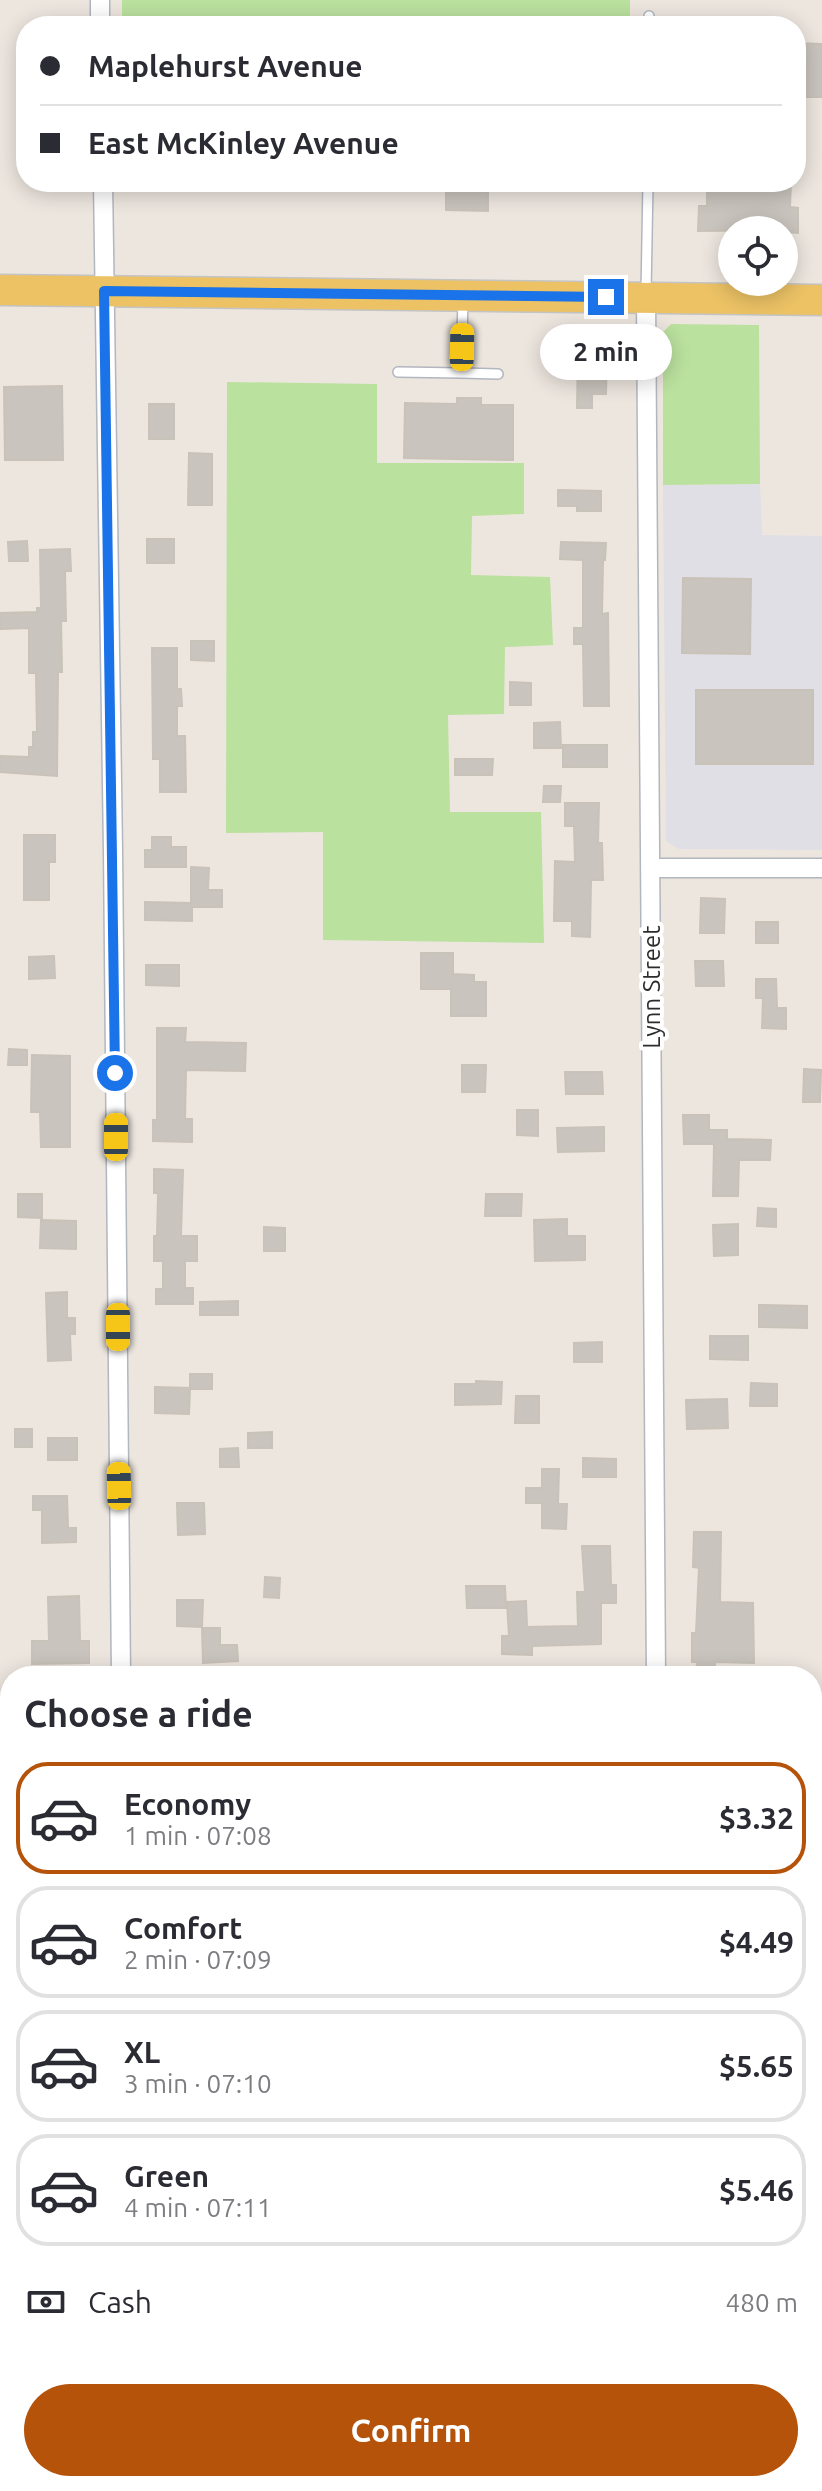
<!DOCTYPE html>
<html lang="en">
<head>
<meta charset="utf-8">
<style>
  :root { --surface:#fff; --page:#f7f7f7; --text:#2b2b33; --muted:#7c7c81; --line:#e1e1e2; --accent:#b45309 }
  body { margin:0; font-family:Ubuntu,sans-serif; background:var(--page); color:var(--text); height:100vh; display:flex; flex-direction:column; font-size:30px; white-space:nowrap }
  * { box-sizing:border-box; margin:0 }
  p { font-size:26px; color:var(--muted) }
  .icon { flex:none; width:44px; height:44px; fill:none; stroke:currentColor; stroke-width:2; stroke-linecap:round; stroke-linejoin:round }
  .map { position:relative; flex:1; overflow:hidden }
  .panel { position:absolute; left:0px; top:1666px; width:822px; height:826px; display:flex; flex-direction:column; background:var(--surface); border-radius:32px 32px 0 0; box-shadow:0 4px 20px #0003 }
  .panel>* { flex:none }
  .top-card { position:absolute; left:16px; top:16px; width:790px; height:176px; border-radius:32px; box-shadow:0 4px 20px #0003; display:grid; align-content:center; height:176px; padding:0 24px; background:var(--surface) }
  .fabs { position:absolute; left:718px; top:216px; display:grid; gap:16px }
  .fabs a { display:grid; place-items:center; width:80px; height:80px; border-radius:50%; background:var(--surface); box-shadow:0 4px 20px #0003; font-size:40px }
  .end { position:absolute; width:36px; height:36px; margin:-18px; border:10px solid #1a73e8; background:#fff; box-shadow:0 0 0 4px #fff }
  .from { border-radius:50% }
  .bubble { position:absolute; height:56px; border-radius:28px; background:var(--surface); box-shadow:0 4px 20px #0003; font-size:26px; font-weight:700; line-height:56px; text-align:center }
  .car { position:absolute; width:24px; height:48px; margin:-24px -12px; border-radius:10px; box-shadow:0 0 6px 2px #0007; background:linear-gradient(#f5c518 24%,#345 0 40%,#f5c518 0 76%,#345 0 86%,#f5c518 0) }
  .top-card b { display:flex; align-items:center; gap:28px; height:76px; font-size:30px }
  .top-card b+b { border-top:2px solid var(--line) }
  .top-card i { width:20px; height:20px; background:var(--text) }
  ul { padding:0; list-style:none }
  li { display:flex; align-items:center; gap:24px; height:112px; margin:0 16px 12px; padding:0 8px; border:4px solid var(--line); border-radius:32px }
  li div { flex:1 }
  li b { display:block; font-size:30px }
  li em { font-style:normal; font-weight:700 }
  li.selected { border-color:var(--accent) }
  li>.icon { width:72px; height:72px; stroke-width:1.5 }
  h2 { padding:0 24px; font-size:36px; line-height:96px }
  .pay { display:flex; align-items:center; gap:20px; height:88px; padding:0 24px; font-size:30px }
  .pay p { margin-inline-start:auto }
  .button { display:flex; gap:16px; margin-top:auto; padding:16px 24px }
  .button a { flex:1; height:92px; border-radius:48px; background:var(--accent); color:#fff; font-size:32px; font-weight:700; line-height:92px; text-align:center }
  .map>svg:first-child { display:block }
  .industrial { fill:#e0dfe6 }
  .green { fill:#bae19e }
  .building { fill:#c9c4bd; stroke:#c9c2b8; stroke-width:2 }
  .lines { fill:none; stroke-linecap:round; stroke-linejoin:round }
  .lane-casing { stroke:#b2b6bf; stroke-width:12 }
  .street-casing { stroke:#b2b6bf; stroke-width:21 }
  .secondary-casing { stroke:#b2b6bf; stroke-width:29 }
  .primary-casing { stroke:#c4c4c4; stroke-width:33 }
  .lane { stroke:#fff; stroke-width:9 }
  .street { stroke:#fff; stroke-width:18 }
  .secondary { stroke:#fff; stroke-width:26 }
  .primary { stroke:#ecc265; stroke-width:30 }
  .route { stroke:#1a73e8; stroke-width:10 }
  .labels { text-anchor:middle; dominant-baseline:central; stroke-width:8; stroke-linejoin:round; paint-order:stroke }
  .street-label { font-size:24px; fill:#2c2c2c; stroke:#fff }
</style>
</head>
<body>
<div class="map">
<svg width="822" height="2491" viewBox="0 0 822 2491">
  <rect width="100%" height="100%" fill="#ede6df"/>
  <path class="industrial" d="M760,484L762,535L822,536V850L679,849L666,841L663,485Z
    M275,2482L561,2483V2491H275Z"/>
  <path class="green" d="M122,0H630V26H122Z
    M671,324L759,325L760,484L663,485V332Z
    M227,382L377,384V463H524V514L472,516L471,575L550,577L553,645L505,647L504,714L448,715L450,812H541L544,943L323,940V832L226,833Z
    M0,1784H10V1906H0Z
    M0,1986H10V2070H0Z
    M812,2017H822V2170H812Z"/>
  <path class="building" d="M796,43L822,44V97H796Z
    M446,182H488V211L446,210Z
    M707,182H791L790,207L798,208V233L784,232V230L698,231L699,206H707Z
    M578,351L607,352L606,394H592V408H577Z
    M62,386L63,460H5L4,387Z
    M457,398H481V405H513V460L404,458L405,403L457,404Z
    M149,404H174V439H149Z
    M189,453L212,454V505H188Z
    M558,490L601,491V511H577V506H558Z
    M147,539H174V563H147Z
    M27,541L28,561H9L8,542Z
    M561,542L606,543L605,560H603L602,614L608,613L609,706H584L583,644H574V628H583V560L560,559Z
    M70,549L71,571H65L66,621H61L62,672H58L57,776L0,772V756L29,757V747H33V732H37L36,673H29V628L0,629V613L37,612V608H41L40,550Z
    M683,578L751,579L750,654L682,653Z
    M191,641H214V661L191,660Z
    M152,648H177V689H181L182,706H177V736H185L186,792H160V759H153Z
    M510,682L531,683V705H510Z
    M696,690H813V764H696Z
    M560,722L561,748H534V723Z
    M563,745H607V767H563Z
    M455,759H493L492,775H455Z
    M544,786H561L560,802H543Z
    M565,803H599L598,843H602L603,880H591L590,937L572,936V921H554L555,861L575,862L574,826H565Z
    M24,835H55V862H49V900H24Z
    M152,837H171V847H186V867H145V850H152Z
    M191,867L209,868L208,890H222V907H192V921L145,920V902L191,903Z
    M701,898L725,899L724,933H700Z
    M756,922H778V943H756Z
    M421,953H453V974L474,975V982H486V1016H451V989H421Z
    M54,956L55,978L29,979V957Z
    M695,961H723L724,986H696Z
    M146,965H179V986L146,985Z
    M756,979H776L777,1008H786V1029L762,1028L763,998H756Z
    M157,1028H186L185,1042L246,1043L245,1071L186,1070L185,1119H192V1142L153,1141V1120H157Z
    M9,1049L27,1050V1065H8Z
    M32,1055L70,1056V1147H41L40,1112H31Z
    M462,1065H486L485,1092H462Z
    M804,1069L821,1070L820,1102H803Z
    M565,1072H602L603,1094H566Z
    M517,1110H538V1136L517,1135Z
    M683,1115H709V1130H727V1139L771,1140L770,1160H739L738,1196H713L714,1144H684Z
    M604,1127V1151L558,1152L557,1128Z
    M154,1169L183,1170L181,1236H197V1261H185V1288H193V1304H156V1289H163V1261H154V1236H157L158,1193H154Z
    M18,1194H42V1218L18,1217Z
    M486,1194H522L521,1216H485Z
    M758,1208L776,1209V1227L757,1226Z
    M567,1219V1236H585V1260L535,1261L534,1220Z
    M41,1220L76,1221V1249L40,1248Z
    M738,1224V1255L714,1256L713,1225Z
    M264,1227L285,1228V1251H264Z
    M67,1292V1318H75V1334H70L71,1360L48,1361L46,1293Z
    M238,1301V1315H200V1302Z
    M759,1305L807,1306V1328L759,1327Z
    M710,1336H748V1360L710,1359Z
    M602,1342V1362H574V1343Z
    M190,1374H212V1389H190Z
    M476,1381L502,1382L501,1404L455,1405V1384H476Z
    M751,1383L777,1384V1406H750Z
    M155,1387L190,1388L189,1414L155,1413Z
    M516,1396H539V1423H515Z
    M727,1399L728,1428L687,1429L686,1400Z
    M15,1429H32V1447H15Z
    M272,1432V1448H248V1433Z
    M48,1438H77V1460H48Z
    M238,1448L239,1467H220V1449Z
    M583,1458L616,1459V1477H583Z
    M542,1469H559L558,1504H567L566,1529L542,1528V1503H526V1488H542Z
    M33,1496H67L68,1528H76V1542L42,1543V1510H33Z
    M177,1503H204L205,1534L178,1535Z
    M694,1532H721L720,1602L753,1603L754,1663L715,1662V1676H696L697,1662H692V1633H696L699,1568L693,1567Z
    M582,1546H610L611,1585H616V1603H601V1644L532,1646V1655L502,1654V1636H509L507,1602L526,1601L527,1627L578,1626L577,1592H585Z
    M265,1577L280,1578L279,1598L264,1597Z
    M466,1586H505L506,1608H467Z
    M79,1596L80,1641H89V1663L32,1664V1641H49L48,1597Z
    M177,1600H203L202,1627L177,1626Z
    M202,1628H220V1645H237L238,1661L203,1663Z"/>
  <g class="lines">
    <g class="lane-casing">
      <path id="lane" d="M649,16V26
        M646,294L648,182
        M398,372L461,373L463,299
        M461,373L498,374
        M812,1912H822"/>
    </g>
    <g class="street-casing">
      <path id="street" d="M100,0V26
        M103,182L113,851L121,1676
        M646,297L656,1676
        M650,868H822
        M812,1760H822
        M0,2186H10
        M812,2190H822
        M659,2491V2482"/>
    </g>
    <g class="secondary-casing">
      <path id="secondary" d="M0,2459H10
        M812,2464H822"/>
    </g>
    <g class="primary-casing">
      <path id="primary" d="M0,290L822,300"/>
    </g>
    <use href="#lane" class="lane"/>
    <use href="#street" class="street"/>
    <use href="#secondary" class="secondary"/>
    <use href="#primary" class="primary"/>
  </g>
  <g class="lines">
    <path class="route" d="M115,1073L104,291L606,297"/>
  </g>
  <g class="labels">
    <g class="street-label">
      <text transform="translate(651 987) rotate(-90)">Lynn Street</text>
    </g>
  </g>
</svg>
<div class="fabs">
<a><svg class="icon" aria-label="locate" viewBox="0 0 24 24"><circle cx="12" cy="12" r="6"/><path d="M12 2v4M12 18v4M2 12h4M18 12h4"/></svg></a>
</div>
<i class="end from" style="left:115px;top:1073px"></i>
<i class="end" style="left:606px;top:297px"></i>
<div class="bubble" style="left:540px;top:324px;width:132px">2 min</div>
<i class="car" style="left:462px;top:347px;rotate:1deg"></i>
<i class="car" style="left:116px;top:1137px;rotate:0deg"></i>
<i class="car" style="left:118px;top:1327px;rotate:180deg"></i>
<i class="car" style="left:119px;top:1486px;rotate:359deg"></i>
<div class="top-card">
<b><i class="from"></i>Maplehurst Avenue</b>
<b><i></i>East McKinley Avenue</b>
</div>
<section class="panel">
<h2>Choose a ride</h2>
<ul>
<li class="selected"><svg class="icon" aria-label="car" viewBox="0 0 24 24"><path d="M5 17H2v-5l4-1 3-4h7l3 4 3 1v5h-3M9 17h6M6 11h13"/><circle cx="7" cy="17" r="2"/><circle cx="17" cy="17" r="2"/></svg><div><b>Economy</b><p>1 min · 07:08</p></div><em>$3.32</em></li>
<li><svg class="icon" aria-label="car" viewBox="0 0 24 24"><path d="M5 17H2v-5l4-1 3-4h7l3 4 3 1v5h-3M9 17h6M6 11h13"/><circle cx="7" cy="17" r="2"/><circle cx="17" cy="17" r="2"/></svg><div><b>Comfort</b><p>2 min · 07:09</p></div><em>$4.49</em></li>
<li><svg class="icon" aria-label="car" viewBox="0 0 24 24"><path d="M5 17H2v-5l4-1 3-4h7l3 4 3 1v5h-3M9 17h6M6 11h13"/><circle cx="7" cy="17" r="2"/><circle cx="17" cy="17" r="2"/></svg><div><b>XL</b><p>3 min · 07:10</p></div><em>$5.65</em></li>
<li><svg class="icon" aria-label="car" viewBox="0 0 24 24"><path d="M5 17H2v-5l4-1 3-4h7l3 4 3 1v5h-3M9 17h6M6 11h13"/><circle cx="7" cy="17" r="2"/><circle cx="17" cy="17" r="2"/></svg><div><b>Green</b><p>4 min · 07:11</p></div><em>$5.46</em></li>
</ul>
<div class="pay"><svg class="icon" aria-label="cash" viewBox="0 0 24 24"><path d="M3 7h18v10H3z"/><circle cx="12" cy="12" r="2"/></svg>Cash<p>480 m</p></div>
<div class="button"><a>Confirm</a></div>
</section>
</div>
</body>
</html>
